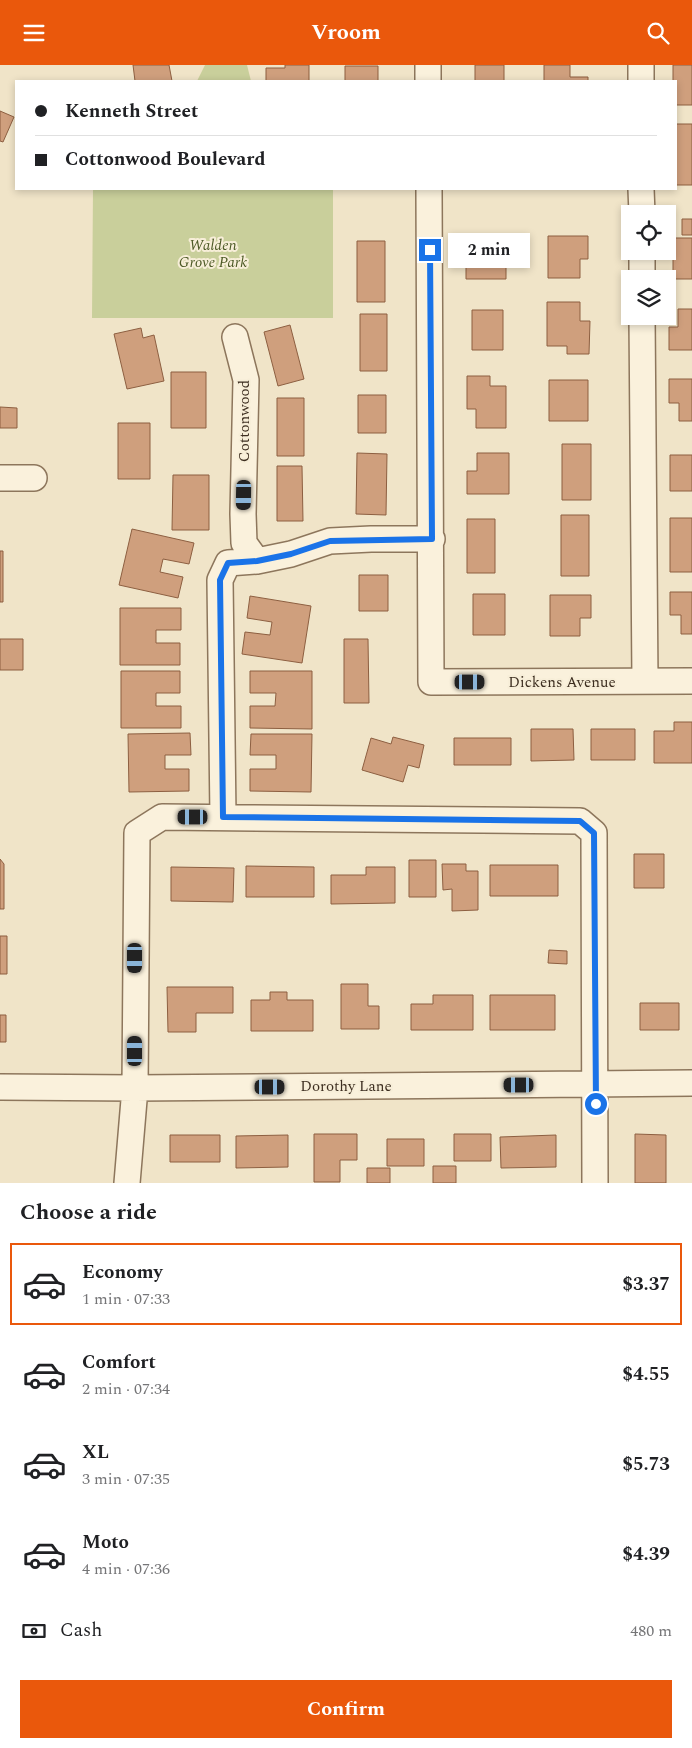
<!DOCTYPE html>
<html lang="en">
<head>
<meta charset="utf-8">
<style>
  :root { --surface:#fff; --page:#f6f6f6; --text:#202124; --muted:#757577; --line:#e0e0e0; --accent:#ea580c }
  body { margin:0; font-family:Spectral,serif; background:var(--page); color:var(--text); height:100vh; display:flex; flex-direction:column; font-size:19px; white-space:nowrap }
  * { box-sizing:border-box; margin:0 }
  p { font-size:16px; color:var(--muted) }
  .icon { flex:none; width:28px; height:28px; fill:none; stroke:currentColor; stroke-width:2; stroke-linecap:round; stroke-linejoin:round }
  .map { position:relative; height:1118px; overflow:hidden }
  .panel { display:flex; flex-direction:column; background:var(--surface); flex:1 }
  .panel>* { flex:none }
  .banner { position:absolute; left:15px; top:15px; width:662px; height:110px; border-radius:0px; box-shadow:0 2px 8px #0003; display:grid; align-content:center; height:110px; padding:0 20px; background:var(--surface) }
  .buttons { position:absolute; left:621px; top:140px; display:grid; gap:10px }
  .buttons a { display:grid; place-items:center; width:55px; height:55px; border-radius:0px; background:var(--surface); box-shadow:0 2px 8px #0003; font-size:25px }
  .end { position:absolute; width:22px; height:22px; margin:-11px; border:6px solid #1a73e8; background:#fff; box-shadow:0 0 0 2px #fff }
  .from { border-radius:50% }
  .bubble { position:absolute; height:35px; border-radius:0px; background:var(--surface); box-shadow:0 2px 8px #0003; font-size:16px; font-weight:700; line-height:35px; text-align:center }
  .car { position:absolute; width:15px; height:30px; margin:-15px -8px; border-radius:6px; box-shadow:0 0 4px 1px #0007; background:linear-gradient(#222 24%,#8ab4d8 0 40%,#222 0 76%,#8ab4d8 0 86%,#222 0) }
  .banner b { display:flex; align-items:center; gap:18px; height:48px; font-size:19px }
  .banner b+b { border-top:1px solid var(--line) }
  .banner i { width:12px; height:12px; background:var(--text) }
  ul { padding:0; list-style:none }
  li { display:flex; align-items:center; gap:15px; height:82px; margin:0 10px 8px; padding:0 10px; border:2px solid transparent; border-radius:0px }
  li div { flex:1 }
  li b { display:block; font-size:19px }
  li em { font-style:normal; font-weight:700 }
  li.on { border-color:var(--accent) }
  li>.icon { width:45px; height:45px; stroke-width:1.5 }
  h2 { padding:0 20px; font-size:22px; line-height:60px }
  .pay { display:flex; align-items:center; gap:12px; height:55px; padding:0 20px; font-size:19px }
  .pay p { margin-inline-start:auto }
  .button { display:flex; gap:10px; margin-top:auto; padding:10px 20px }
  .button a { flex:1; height:58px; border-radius:0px; background:var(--accent); color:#fff; font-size:20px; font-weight:700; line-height:58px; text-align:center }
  header { display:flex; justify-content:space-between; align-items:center; height:65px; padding:0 20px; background:var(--accent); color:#fff; font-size:22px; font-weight:700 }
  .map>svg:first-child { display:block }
  .green { fill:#c9cf9b }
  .building { fill:#cf9f7d; stroke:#8d5f41 }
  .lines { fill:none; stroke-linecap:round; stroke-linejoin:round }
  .minor-casing { stroke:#8d765c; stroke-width:28 }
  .minor { stroke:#faf1dc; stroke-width:25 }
  .route { stroke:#1a73e8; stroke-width:6 }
  .labels { text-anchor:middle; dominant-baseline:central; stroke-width:4; stroke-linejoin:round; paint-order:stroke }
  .park-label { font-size:15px; font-style:italic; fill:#4d5a26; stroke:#f7eed8 }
  .street-label { font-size:15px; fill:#3d2e20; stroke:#f7eed8 }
</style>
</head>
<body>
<header><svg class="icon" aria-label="menu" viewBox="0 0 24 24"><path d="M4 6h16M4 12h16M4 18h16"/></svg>Vroom<svg class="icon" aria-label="search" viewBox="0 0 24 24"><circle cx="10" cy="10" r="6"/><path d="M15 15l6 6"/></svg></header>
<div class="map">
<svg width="692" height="1118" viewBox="0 0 692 1118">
  <rect width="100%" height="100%" fill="#f0e4c8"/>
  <path class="green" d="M205,0H247L251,16H197Z
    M93,124H333V253H92Z"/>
  <path class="building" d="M133,0H169L172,16H135Z
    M285,0H309V16H266V3H285Z
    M475,0H504V16H475Z
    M544,0H570V12H588V16H544Z
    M673,0H692V40H676V16H673Z
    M345,1H378V16H345Z
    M0,46L14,52L3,77L0,76Z
    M676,59H692V120H676Z
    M682,154H692V170H682Z
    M548,171H588V194H580V213H548Z
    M476,172H506V214H466V191H476Z
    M673,173H692V214H673Z
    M357,176H385V237H357Z
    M547,237H580V256H590L589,289H567V281H547Z
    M678,244H692V285H669V262H678Z
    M472,245H503V285H472Z
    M360,249H387V306H360Z
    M290,260L304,314L278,321L264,267Z
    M141,263L143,273L154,270L164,316L127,324L114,269Z
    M171,307H206V363H171Z
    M467,311H490V321H506V363H476V344H467Z
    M669,314H692V356H679V338H669Z
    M549,315H588V356H549Z
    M358,330H386V368H358Z
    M277,333H304V391H277Z
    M0,342L17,343V363H0Z
    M118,358H150V414H118Z
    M562,379H591V435H562Z
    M357,388L387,389L386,450L356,449Z
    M477,388H509V429H467V406H477Z
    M670,390H692V426H670Z
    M277,401H302L303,456H277Z
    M173,410H209V465H172Z
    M561,450H589V511H561Z
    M670,453H692V507H670Z
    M467,454H495V508H467Z
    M132,464L194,478L189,499L163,494L160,507L183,512L178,533L119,520Z
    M0,486H3V537H0Z
    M359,510H388V546H359Z
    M670,527H692V569H681V550H670Z
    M473,529H505V570H473Z
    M550,530H591V553H580V571H550Z
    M250,531L311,541L302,598L242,589L245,567L270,570L272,557L247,553Z
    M120,543H181V565H156V578H180V600H120Z
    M0,574H23V605H0Z
    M344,574H368L369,638H344Z
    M121,606H180V628H156V641H181V663H121Z
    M250,606H312V664L250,663V641H275L276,628H250Z
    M674,657H692V698H654V666H674Z
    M531,664H573L574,695L531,696Z
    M591,664H635V695H591Z
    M190,668L191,690H165V704H189V726L129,727L128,669Z
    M251,669H312L311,727L250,726V704H276V690H250Z
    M393,672L424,680L419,703L408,700L403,717L362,705L371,673L391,679Z
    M454,673H511V700H454Z
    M634,789H664V823H634Z
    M0,794L4,799V844H0Z
    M409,795H436V832H409Z
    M442,799H466V806H478V845L452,846V824L443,825Z
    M490,800H558V831H490Z
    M246,801L314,802V832H246Z
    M171,802L234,803L233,837L171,836Z
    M366,802H395V838L331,839V810H366Z
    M0,871H7V909H0Z
    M549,885L567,886V899L548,898Z
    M341,919H368V941H379V964H341Z
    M167,922H233V948H196V967H168Z
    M270,927H287V935H313V966H251V935H270Z
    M433,930H473V965H411V939H433Z
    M490,930H555V965H490Z
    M640,938H679V965H640Z
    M0,950H6V977H0Z
    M314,1069H357V1095H340V1117H314Z
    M454,1069H491V1096H454Z
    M635,1069L666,1070V1118H635Z
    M170,1070H220V1097H170Z
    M288,1070V1102L236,1103V1071Z
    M556,1070V1102L501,1103L500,1072Z
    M387,1074H424V1101H387Z
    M433,1101H456V1118H433Z
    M367,1103H390V1118H367Z"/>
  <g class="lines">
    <g class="minor-casing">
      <path id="minor" d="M428,0V16
        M641,0V16
        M429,124L431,617L692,616
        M641,124L642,149
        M642,186V214
        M642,251L645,616
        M235,272L246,315L243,449L244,478L257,496
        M0,413H34
        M223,752L220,515L228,498L257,496L291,489L330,476L371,474H432
        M0,1022L135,1023L692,1018
        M127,1118L135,1023L137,768L162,752L580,756L594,768L595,1118"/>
    </g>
    <use href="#minor" class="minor"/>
  </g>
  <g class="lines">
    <path class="route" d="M430,185L432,474L330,476L291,489L257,496L228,498L220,515L223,752L580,756L594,768L596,1039"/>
  </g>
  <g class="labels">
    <g class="park-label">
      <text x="213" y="180">Walden<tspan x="213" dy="17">Grove Park</tspan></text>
    </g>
    <g class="street-label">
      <text transform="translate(244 356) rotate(-90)">Cottonwood</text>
      <text x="562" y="617">Dickens Avenue</text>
      <text x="346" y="1021">Dorothy Lane</text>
    </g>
  </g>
</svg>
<div class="buttons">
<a><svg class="icon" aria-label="locate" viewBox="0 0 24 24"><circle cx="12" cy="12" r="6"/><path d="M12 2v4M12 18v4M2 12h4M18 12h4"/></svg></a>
<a><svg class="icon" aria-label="layers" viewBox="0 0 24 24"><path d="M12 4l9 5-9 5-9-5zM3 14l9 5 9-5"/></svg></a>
</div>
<i class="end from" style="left:596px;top:1039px"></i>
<i class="end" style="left:430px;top:185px"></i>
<div class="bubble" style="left:448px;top:168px;width:82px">2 min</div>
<i class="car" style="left:244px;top:430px;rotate:181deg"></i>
<i class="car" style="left:470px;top:617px;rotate:90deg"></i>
<i class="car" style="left:193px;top:752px;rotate:270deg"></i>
<i class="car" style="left:135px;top:893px;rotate:180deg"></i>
<i class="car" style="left:135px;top:986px;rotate:0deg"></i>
<i class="car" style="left:519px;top:1020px;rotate:270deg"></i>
<i class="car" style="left:270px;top:1022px;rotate:90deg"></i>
<div class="banner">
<b><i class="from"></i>Kenneth Street</b>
<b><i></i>Cottonwood Boulevard</b>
</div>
</div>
<section class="panel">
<h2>Choose a ride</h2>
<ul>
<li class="on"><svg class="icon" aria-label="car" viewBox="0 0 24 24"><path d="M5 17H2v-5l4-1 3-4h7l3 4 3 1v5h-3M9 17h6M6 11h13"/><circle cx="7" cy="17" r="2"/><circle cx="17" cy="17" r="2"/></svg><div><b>Economy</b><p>1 min · 07:33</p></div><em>$3.37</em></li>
<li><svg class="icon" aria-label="car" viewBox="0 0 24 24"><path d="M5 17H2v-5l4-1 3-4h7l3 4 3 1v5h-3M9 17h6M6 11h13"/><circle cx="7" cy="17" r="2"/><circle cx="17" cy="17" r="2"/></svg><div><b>Comfort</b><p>2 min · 07:34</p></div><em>$4.55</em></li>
<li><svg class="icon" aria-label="car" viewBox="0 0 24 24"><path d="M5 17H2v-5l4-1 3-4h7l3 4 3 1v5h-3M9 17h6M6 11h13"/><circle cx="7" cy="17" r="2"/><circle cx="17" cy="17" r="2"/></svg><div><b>XL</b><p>3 min · 07:35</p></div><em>$5.73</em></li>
<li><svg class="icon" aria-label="car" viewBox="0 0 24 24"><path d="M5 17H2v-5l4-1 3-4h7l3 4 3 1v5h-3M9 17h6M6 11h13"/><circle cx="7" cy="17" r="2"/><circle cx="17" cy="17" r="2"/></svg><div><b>Moto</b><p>4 min · 07:36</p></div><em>$4.39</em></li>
</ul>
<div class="pay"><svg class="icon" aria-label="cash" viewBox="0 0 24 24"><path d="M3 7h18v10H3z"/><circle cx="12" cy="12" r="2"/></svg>Cash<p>480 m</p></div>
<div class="button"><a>Confirm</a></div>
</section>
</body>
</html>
